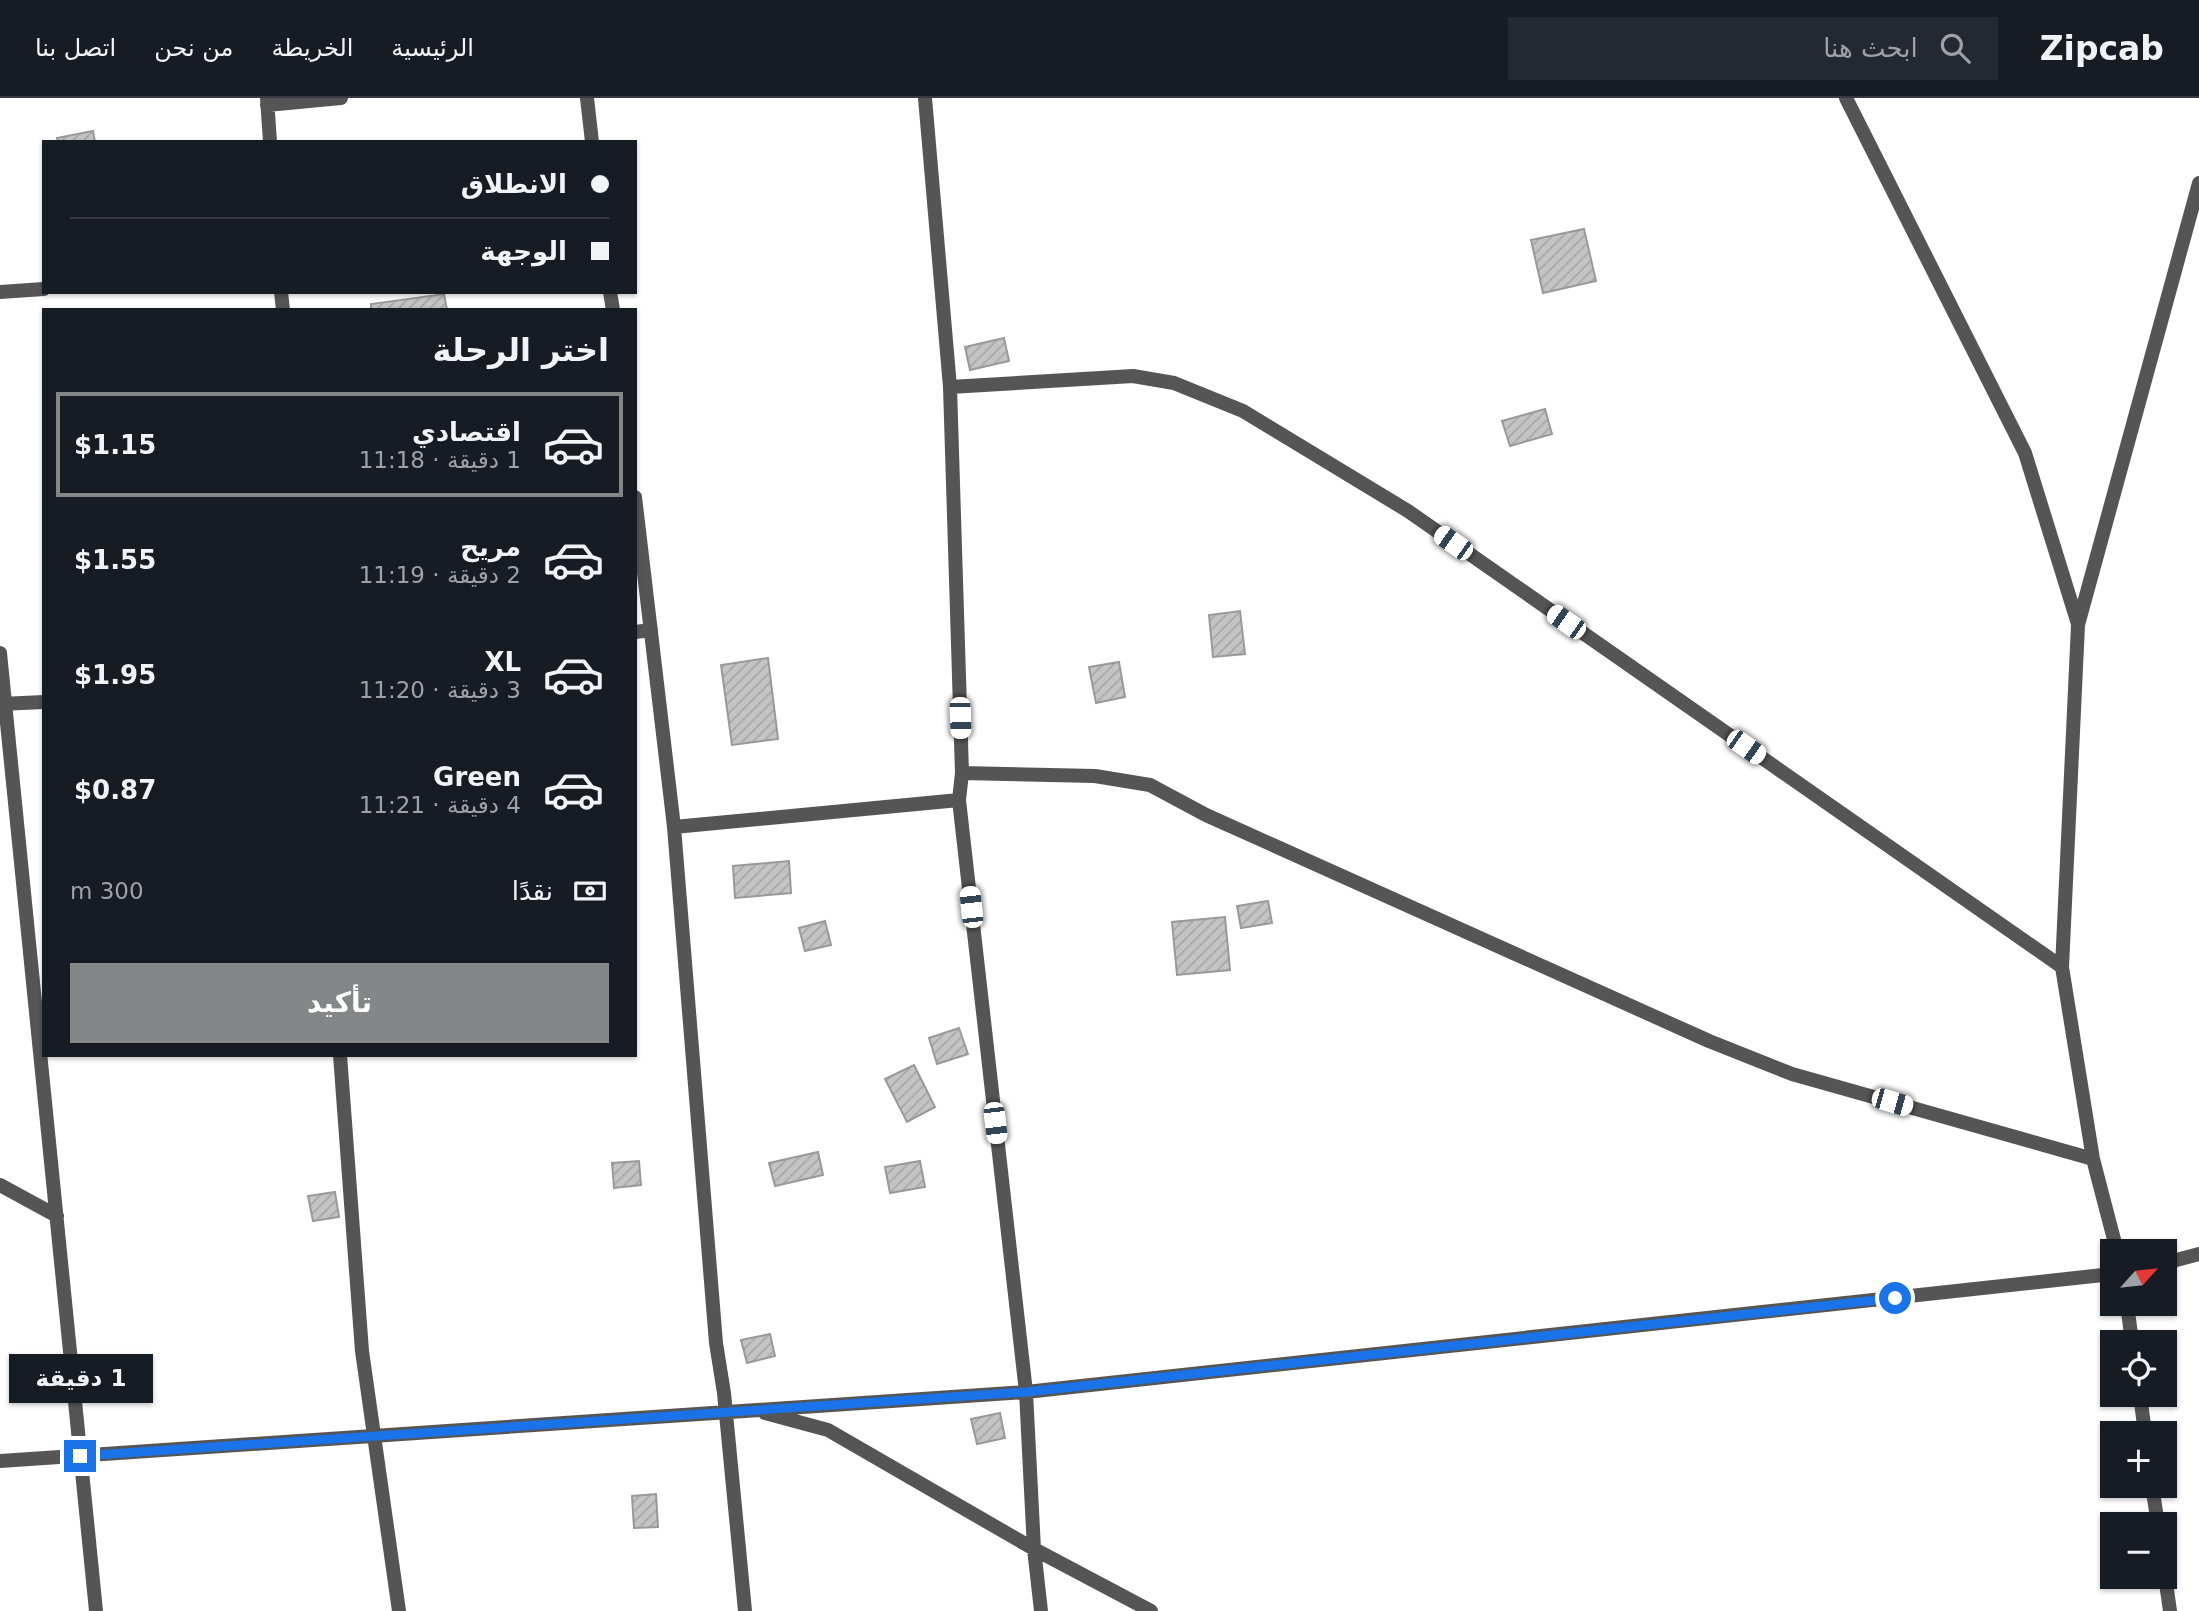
<!DOCTYPE html>
<html lang="ar">
<head>
<meta charset="utf-8">
<style>
  :root { --surface:#171b24; --page:#242831; --text:#f1f3f6; --muted:#9ea1a6; --line:#363941; --accent:#858687 }
  body { margin:0; font-family:"DejaVu Sans",Cairo,sans-serif; background:var(--page); color:var(--text); direction:rtl; height:100vh; display:flex; flex-direction:column; font-size:26px; white-space:nowrap }
  * { box-sizing:border-box; margin:0 }
  p { font-size:23px; color:var(--muted) }
  .icon { flex:none; width:38px; height:38px; fill:none; stroke:currentColor; stroke-width:2; stroke-linecap:round; stroke-linejoin:round }
  .map { position:relative; flex:1; overflow:hidden; direction:ltr }
  .sheet { position:absolute; left:42px; top:210px; width:595px; height:749px; display:flex; flex-direction:column; background:var(--surface); border-radius:0px; box-shadow:0 2px 5px #0004; direction:rtl }
  .sheet>* { flex:none }
  .banner { position:absolute; left:42px; top:42px; width:595px; height:154px; border-radius:0px; box-shadow:0 2px 5px #0004; direction:rtl; display:grid; align-content:center; height:154px; padding:0 28px; background:var(--surface) }
  .needle { width:46px; rotate:63deg }
  .fabs { position:absolute; left:2100px; top:1141px; display:grid; gap:14px }
  .fabs a { display:grid; place-items:center; width:77px; height:77px; border-radius:0px; background:var(--surface); box-shadow:0 2px 5px #0004; font-size:35px }
  .end { position:absolute; width:32px; height:32px; margin:-16px; border:9px solid #1a73e8; background:#fff; box-shadow:0 0 0 4px #fff }
  .from { border-radius:50% }
  .bubble { position:absolute; height:49px; border-radius:0px; background:var(--surface); box-shadow:0 2px 5px #0004; font-size:23px; font-weight:700; line-height:49px; text-align:center; direction:rtl }
  .car { position:absolute; width:21px; height:42px; margin:-21px -10px; border-radius:9px; box-shadow:0 0 5px 2px #0007; background:linear-gradient(#fff 24%,#345 0 40%,#fff 0 76%,#345 0 86%,#fff 0) }
  .banner b { display:flex; align-items:center; gap:24px; height:66px; font-size:26px }
  .banner b+b { border-top:2px solid var(--line) }
  .banner i { width:18px; height:18px; background:var(--text) }
  ul { padding:0; list-style:none }
  li { display:flex; align-items:center; gap:21px; height:105px; margin:0 14px 10px; padding:0 14px; border:4px solid transparent; border-radius:0px }
  li div { flex:1 }
  li b { display:block; font-size:26px }
  li em { font-style:normal; font-weight:700 }
  li.on { border-color:var(--accent) }
  li>.icon { width:63px; height:63px; stroke-width:1.5 }
  h2 { padding:0 28px; font-size:32px; line-height:84px }
  .pay { display:flex; align-items:center; gap:18px; height:77px; padding:0 28px; font-size:26px }
  .pay p { margin-inline-start:auto }
  .primary-button { display:flex; gap:14px; margin-top:auto; padding:14px 28px }
  .primary-button a { flex:1; height:80px; border-radius:0px; background:var(--accent); color:#fff; font-size:28px; font-weight:700; line-height:80px; text-align:center }
  header { display:flex; align-items:center; gap:42px; box-sizing:border-box; height:98px; padding:0 35px; background:var(--surface); border-bottom:2px solid var(--line) }
  header strong { font-size:33px }
  nav { display:flex; gap:38px; margin-inline-start:auto; font-size:24px }
  .search { width:490px; height:63px; background:var(--page); display:flex; align-items:center; gap:18px; box-sizing:border-box; padding:0 24px; border-radius:0px; color:var(--muted); font-size:26px }
  .map>svg:first-child { display:block }
  .building { fill:url(#building-hatch); stroke:#999; stroke-width:2 }
  .lines { fill:none; stroke-linecap:round; stroke-linejoin:round }
  .minor { stroke:#555; stroke-width:14 }
  .route { stroke:#1a73e8; stroke-width:9 }
</style>
</head>
<body>
<header>
<strong>Zipcab</strong>
<div class="search"><svg class="icon" aria-label="search" viewBox="0 0 24 24"><circle cx="10" cy="10" r="6"/><path d="M15 15l6 6"/></svg>ابحث هنا</div>
<nav><a>الرئيسية</a><a>الخريطة</a><a>من نحن</a><a>اتصل بنا</a></nav>
</header>
<div class="map">
<svg width="2199" height="1513" viewBox="0 0 2199 1513">
  <defs>
    <pattern id="building-hatch" width="6" height="6" patternUnits="userSpaceOnUse" patternTransform="scale(1.75)"><rect width="6" height="6" fill="#c4c4c4"/><path d="M-1 1l2-2M0 6l6-6M5 7l2-2" fill="none" stroke="#a7a7a7"/></pattern>
  </defs>
  <rect width="100%" height="100%" fill="#fff"/>
  <path class="building" d="M93,33L95,44H58L57,40Z
    M1584,131L1596,183L1543,195L1531,142Z
    M444,196L447,212H371V206Z
    M1004,240L1009,263L970,272L965,249Z
    M1545,311L1552,336L1510,348L1502,323Z
    M1240,513L1245,556L1213,559L1209,517Z
    M768,560L778,641L732,647L721,567Z
    M1119,564L1125,599L1096,605L1089,569Z
    M789,763L791,795L735,800L733,768Z
    M1268,803L1272,825L1241,830L1237,808Z
    M1225,819L1230,872L1177,877L1172,824Z
    M825,823L831,847L805,853L799,830Z
    M959,930L968,956L937,966L929,940Z
    M914,967L935,1009L907,1024L885,981Z
    M818,1054L823,1077L775,1088L769,1065Z
    M639,1063L641,1087L614,1090L612,1065Z
    M920,1063L925,1089L890,1095L885,1069Z
    M335,1094L339,1119L313,1123L308,1098Z
    M770,1236L775,1258L747,1265L741,1242Z
    M1000,1315L1005,1340L977,1346L971,1321Z
    M656,1396L658,1429L634,1430L632,1398Z"/>
  <g class="lines">
    <path class="minor" d="M267,0L270,44
      M587,0L592,44
      M925,0L950,289L962,675L959,702L1026,1294L1034,1451L1041,1513
      M1846,0L2025,355L2078,526
      M267,7L341,0
      M0,194L44,191
      M281,194L283,212
      M610,194L613,212
      M950,289L1133,278L1174,285L1243,313L1408,413L2062,869
      M635,399L674,729L716,1245L724,1295L745,1513
      M635,534L651,532
      M0,555L96,1513
      M0,606L44,604
      M962,675L1095,678L1150,687L1206,717L1709,943L1792,976L2093,1061
      M674,729L959,702
      M340,957L362,1253L399,1513
      M0,1087L57,1118
      M2117,1153L2093,1061L2062,869L2078,527L2199,85
      M2165,1165L2199,1156
      M2127,1206L2132,1244
      M2140,1297L2145,1335
      M765,1315L828,1332L1034,1451L1151,1513
      M0,1363L1026,1294L2112,1176
      M2152,1388L2158,1426
      M2165,1478L2170,1513"/>
  </g>
  <g class="lines">
    <path class="route" d="M80,1358L1026,1294L1895,1200"/>
  </g>
</svg>
<div class="fabs">
<a><svg class="needle" viewBox="-14 -14 28 28"><path d="M0-13l5 13h-10z" fill="#e53935"/><path d="M0 13l5-13h-10z" fill="#9ea1a6"/></svg></a>
<a><svg class="icon" aria-label="locate" viewBox="0 0 24 24"><circle cx="12" cy="12" r="6"/><path d="M12 2v4M12 18v4M2 12h4M18 12h4"/></svg></a>
<a>+</a>
<a>−</a>
</div>
<i class="end from" style="left:1895px;top:1200px"></i>
<i class="end" style="left:80px;top:1358px"></i>
<div class="bubble" style="left:9px;top:1256px;width:144px">1 دقيقة</div>
<i class="car" style="left:1453px;top:445px;rotate:305deg"></i>
<i class="car" style="left:1566px;top:524px;rotate:305deg"></i>
<i class="car" style="left:960px;top:620px;rotate:178deg"></i>
<i class="car" style="left:1746px;top:649px;rotate:125deg"></i>
<i class="car" style="left:971px;top:809px;rotate:354deg"></i>
<i class="car" style="left:1892px;top:1004px;rotate:106deg"></i>
<i class="car" style="left:995px;top:1025px;rotate:173deg"></i>
<div class="banner">
<b><i class="from"></i>الانطلاق</b>
<b><i></i>الوجهة</b>
</div>
<section class="sheet">
<h2>اختر الرحلة</h2>
<ul>
<li class="on"><svg class="icon" aria-label="car" viewBox="0 0 24 24"><path d="M5 17H2v-5l4-1 3-4h7l3 4 3 1v5h-3M9 17h6M6 11h13"/><circle cx="7" cy="17" r="2"/><circle cx="17" cy="17" r="2"/></svg><div><b>اقتصادي</b><p>1 دقيقة · 11:18</p></div><em>$1.15</em></li>
<li><svg class="icon" aria-label="car" viewBox="0 0 24 24"><path d="M5 17H2v-5l4-1 3-4h7l3 4 3 1v5h-3M9 17h6M6 11h13"/><circle cx="7" cy="17" r="2"/><circle cx="17" cy="17" r="2"/></svg><div><b>مريح</b><p>2 دقيقة · 11:19</p></div><em>$1.55</em></li>
<li><svg class="icon" aria-label="car" viewBox="0 0 24 24"><path d="M5 17H2v-5l4-1 3-4h7l3 4 3 1v5h-3M9 17h6M6 11h13"/><circle cx="7" cy="17" r="2"/><circle cx="17" cy="17" r="2"/></svg><div><b>XL</b><p>3 دقيقة · 11:20</p></div><em>$1.95</em></li>
<li><svg class="icon" aria-label="car" viewBox="0 0 24 24"><path d="M5 17H2v-5l4-1 3-4h7l3 4 3 1v5h-3M9 17h6M6 11h13"/><circle cx="7" cy="17" r="2"/><circle cx="17" cy="17" r="2"/></svg><div><b>Green</b><p>4 دقيقة · 11:21</p></div><em>$0.87</em></li>
</ul>
<div class="pay"><svg class="icon" aria-label="cash" viewBox="0 0 24 24"><path d="M3 7h18v10H3z"/><circle cx="12" cy="12" r="2"/></svg>نقدًا<p>300 m</p></div>
<div class="primary-button"><a>تأكيد</a></div>
</section>
</div>
</body>
</html>
